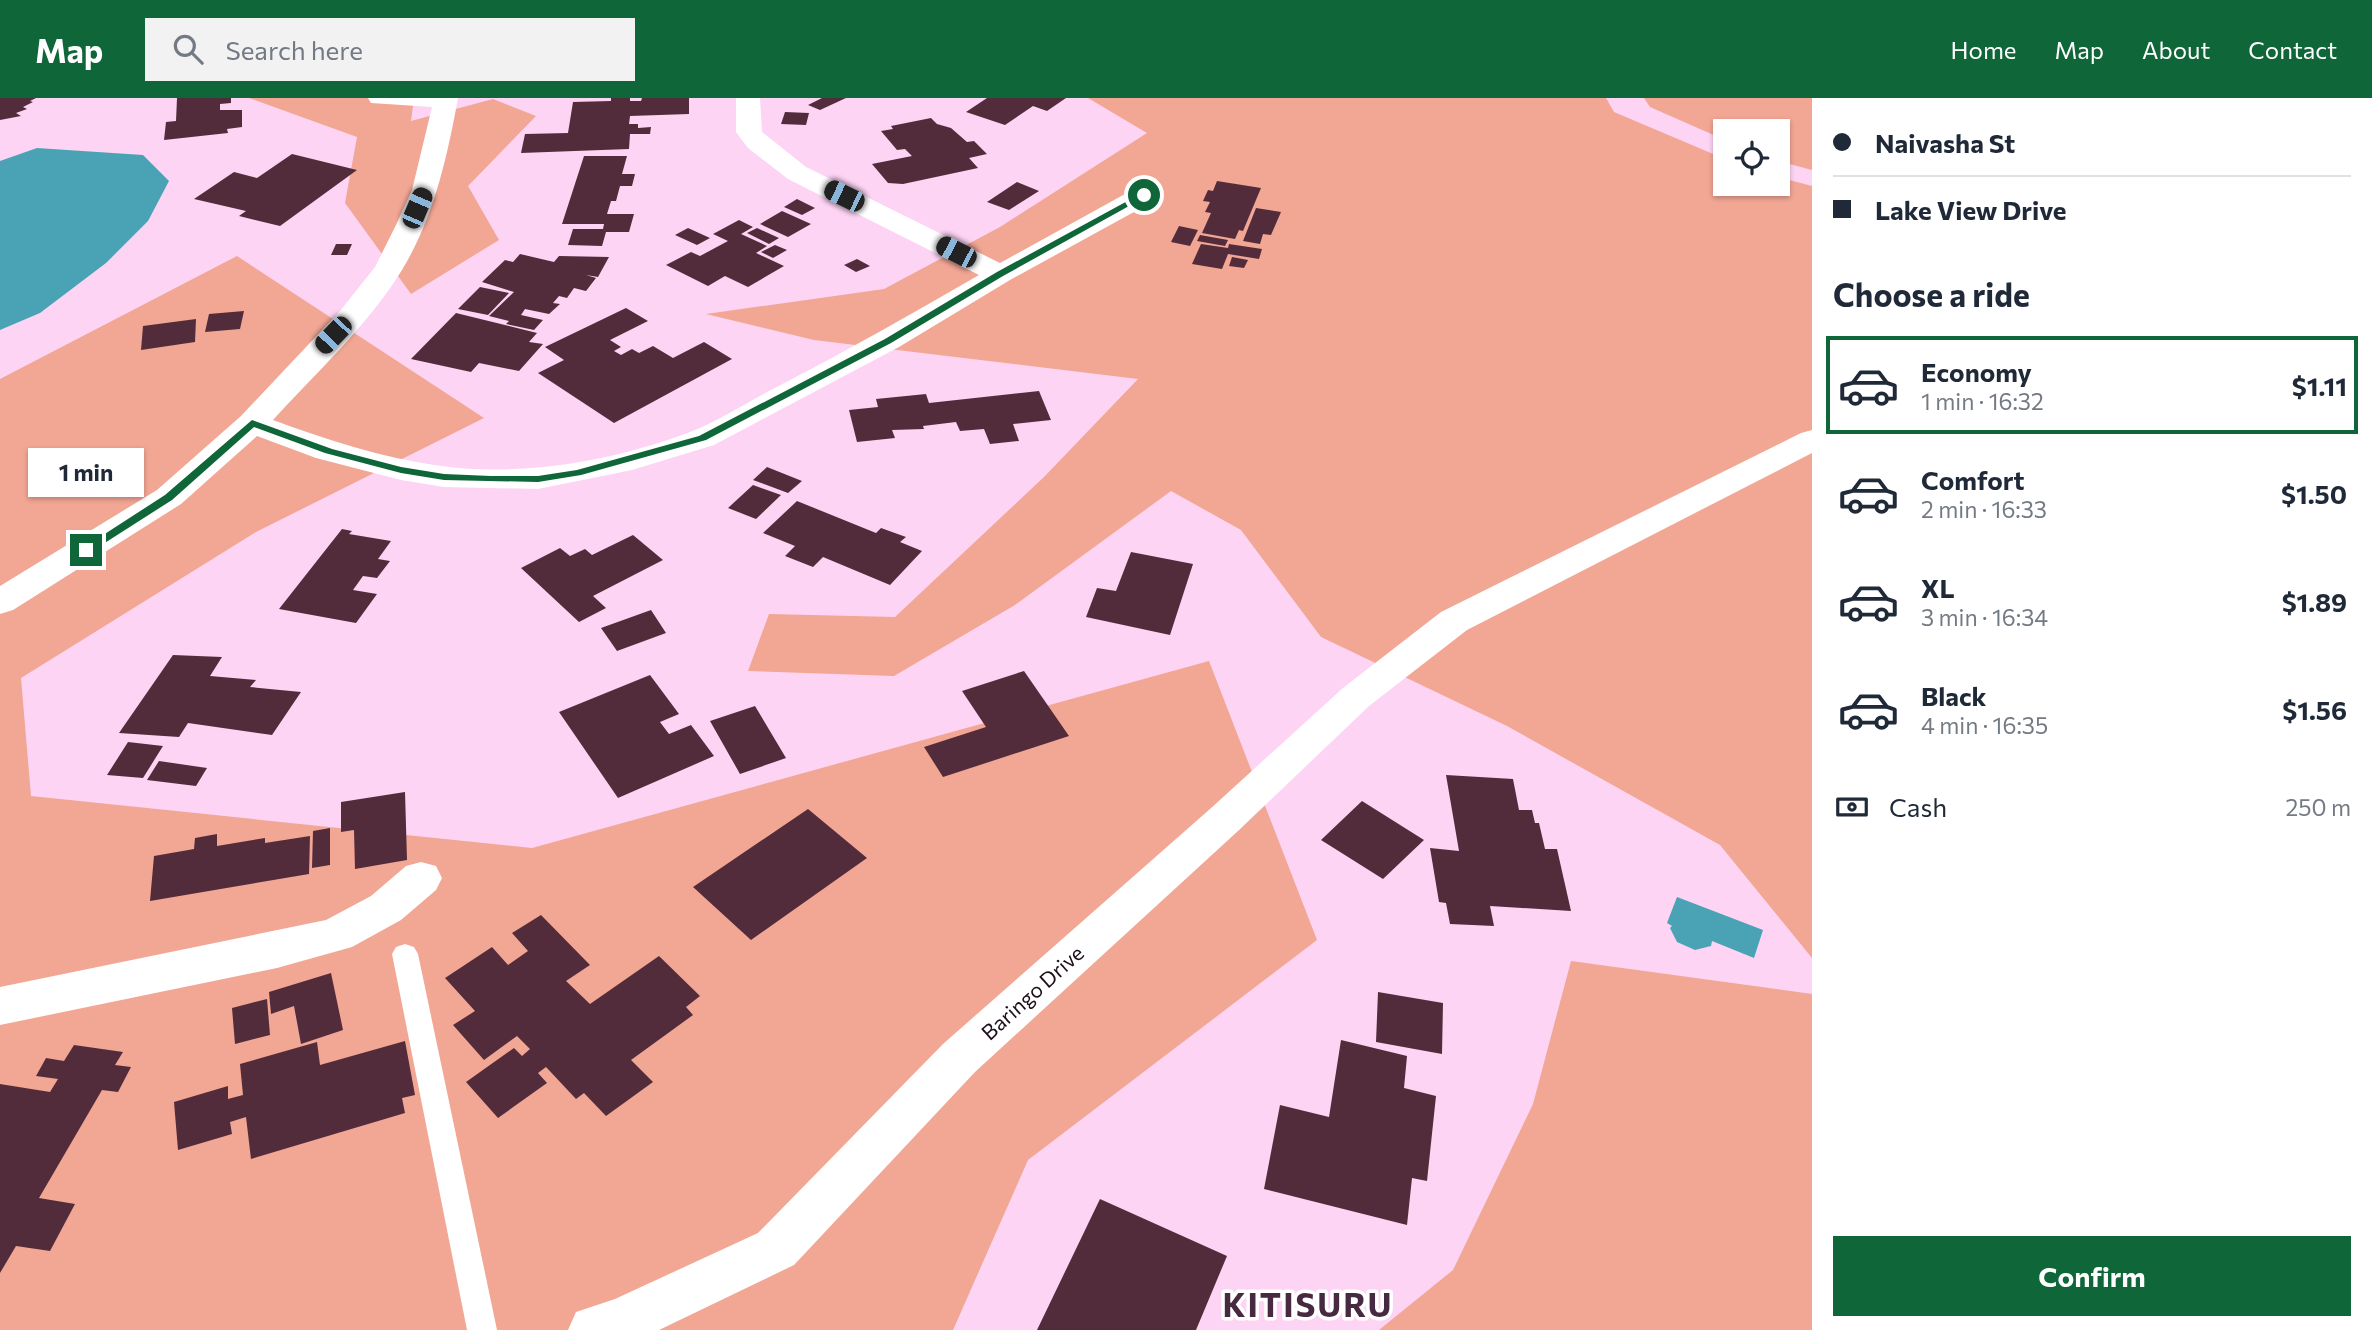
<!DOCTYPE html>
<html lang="en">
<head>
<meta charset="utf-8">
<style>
  :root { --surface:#fff; --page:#f2f2f3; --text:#1f2937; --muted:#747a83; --line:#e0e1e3; --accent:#0f6638 }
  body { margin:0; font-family:Commissioner,sans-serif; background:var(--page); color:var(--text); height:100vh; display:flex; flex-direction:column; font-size:26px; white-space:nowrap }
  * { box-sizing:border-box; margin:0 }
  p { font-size:23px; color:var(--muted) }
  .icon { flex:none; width:38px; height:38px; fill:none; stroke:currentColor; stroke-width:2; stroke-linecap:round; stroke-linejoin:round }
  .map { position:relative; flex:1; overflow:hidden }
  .side { display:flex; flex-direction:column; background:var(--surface); width:560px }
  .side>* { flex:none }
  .guide { display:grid; align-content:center; height:154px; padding:0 21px; background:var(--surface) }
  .controls { position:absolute; left:1713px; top:21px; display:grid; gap:14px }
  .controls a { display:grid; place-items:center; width:77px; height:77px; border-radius:0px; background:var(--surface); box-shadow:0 2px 5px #0004; font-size:35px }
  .end { position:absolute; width:32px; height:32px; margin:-16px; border:9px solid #0f6638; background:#fff; box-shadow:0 0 0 4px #fff }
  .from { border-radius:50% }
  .bubble { position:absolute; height:49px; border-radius:0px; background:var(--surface); box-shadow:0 2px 5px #0004; font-size:23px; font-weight:700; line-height:49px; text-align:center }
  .car { position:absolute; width:21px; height:42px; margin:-21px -10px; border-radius:9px; box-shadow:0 0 5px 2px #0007; background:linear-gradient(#222 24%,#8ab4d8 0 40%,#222 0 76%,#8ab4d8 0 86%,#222 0) }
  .guide b { display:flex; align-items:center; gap:24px; height:66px; font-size:26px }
  .guide b+b { border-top:2px solid var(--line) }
  .guide i { width:18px; height:18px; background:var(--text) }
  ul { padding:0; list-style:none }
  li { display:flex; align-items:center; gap:21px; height:98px; margin:0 14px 10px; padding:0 7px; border:4px solid transparent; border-radius:0px }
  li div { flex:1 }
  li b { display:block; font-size:26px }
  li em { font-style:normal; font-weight:700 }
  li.on { border-color:var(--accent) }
  li>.icon { width:63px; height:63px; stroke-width:1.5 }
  h2 { padding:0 21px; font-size:32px; line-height:84px }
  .pay { display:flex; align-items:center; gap:18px; height:77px; padding:0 21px; font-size:26px }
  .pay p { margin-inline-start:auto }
  .cta { display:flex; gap:14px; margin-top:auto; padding:14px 21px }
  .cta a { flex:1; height:80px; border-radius:0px; background:var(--accent); color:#fff; font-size:28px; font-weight:700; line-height:80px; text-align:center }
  header { display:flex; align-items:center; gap:42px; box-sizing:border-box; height:98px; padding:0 35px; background:var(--accent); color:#fff }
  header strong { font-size:33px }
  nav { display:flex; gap:38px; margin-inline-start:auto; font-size:24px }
  .search { width:490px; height:63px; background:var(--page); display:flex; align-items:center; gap:18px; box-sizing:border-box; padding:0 24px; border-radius:0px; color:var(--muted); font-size:26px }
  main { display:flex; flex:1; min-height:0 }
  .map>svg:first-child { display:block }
  .green { fill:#f2a694 }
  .water { fill:#4aa3b5 }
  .building { fill:#532c3c }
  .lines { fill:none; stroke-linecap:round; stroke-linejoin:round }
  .service { fill:#fff; fill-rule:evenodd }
  .minor { fill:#fff; fill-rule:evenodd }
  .route { fill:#0f6638 }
  .labels { text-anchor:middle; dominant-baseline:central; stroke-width:7; stroke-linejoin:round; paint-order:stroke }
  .street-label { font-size:21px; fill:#1e101b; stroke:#fff }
  .near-district-label { font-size:33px; font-weight:bold; letter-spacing:2px; fill:#482942; stroke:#fff }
</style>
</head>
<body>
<header>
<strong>Map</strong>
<div class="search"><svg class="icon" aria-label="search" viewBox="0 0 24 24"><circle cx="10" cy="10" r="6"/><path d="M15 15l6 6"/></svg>Search here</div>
<nav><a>Home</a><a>Map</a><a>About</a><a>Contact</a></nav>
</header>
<main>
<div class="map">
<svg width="1812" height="1232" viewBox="0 0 1812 1232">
  <rect width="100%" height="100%" fill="#fdd4f4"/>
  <path class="green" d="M249,0H414L411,23L493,1L536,18L468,88L499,142L411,196L345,105L357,39Z
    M1088,0H1606L1614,14L1725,61L1726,86H1778V79L1812,88V860L1720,747L1507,628L1321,539L1241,432L1171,393L1015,507L894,578L748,573L769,516L895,519L1044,379L1138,281L814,242L706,216L884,191L1000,129L1147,35Z
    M1644,0H1812V72L1778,63V33H1726L1725,42L1650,9Z
    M237,158L484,320L256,434L21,580L31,698L532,750L1209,563L1317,842L1028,1062L953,1232H0V281Z
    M1571,863L1812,896V1232H1379L1453,1172L1533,1006Z"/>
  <path class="water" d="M37,50L143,57L169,83L148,123L106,165L40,215L0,232V63Z
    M1677,799L1763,832L1754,860L1712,843L1711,848L1695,852L1677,844L1670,830L1672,828L1667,825Z"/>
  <path class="building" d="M0,0H36L30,3L33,4L23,9L27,11L16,15L21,18L0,22Z
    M177,0H231V5L220,6V12H242V29L227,31L228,35L164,42L166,24L176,23Z
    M611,0H630V3H641L642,0H689V16L630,18L629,26H638V30L651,29L650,36H630L629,51L521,55L525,36L568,35L573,4L611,3Z
    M822,0H846L820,12L808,7Z
    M987,0H1066L1047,13L1033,8L1005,27L966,14Z
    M785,14L809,15L806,27L781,26Z
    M931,20L937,26L951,30L967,44L974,43L987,56L969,60L978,70L903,86L888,85L872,66L912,58L905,51L897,52L881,33L893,31L891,28Z
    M292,56L357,72L280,128L239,118L246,113L194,101L234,74L257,80Z
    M584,58H627L622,76H635L632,88H620L616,103H611L607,116H634L629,134H606L602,148L568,147L573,131H603L604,126H562Z
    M1217,83L1261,90L1243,133L1239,132L1235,141L1202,135L1211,115L1205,114L1210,104L1203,103L1208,92L1213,93Z
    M1017,84L1039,93L1009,112L987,104Z
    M797,101L815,110L802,117L784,109Z
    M1256,110L1281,114L1271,137L1263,136L1260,146L1243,143Z
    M782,113L811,126L788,139L760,126Z
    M739,122L753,129L741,136L767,148L756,155L784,168L748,189L725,178L708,188L666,167L691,154L700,158L728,143L713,136Z
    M1179,128L1198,132L1190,148L1171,144Z
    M688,130L710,140L697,147L675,137Z
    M757,130L779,140L769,146L747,135Z
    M1200,137L1228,142L1225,148L1197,143Z
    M336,146H352L347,157H331Z
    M1201,146L1228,150L1229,146L1262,151L1259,161L1228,156L1222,171L1192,166Z
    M775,147L787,152L773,160L761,154Z
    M520,156L554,164L559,158L609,159L598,179L586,177L596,180L586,193L574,190L567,200L559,198L553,205L560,206L549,216L525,211L521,217L543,222L534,232L506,226L509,223L489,218L514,194L482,184L505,162L513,164Z
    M1232,159L1248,162L1244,170L1229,168Z
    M857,161L870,168L856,174L844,167Z
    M480,189L509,195L488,217L458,211Z
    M626,210L648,223L610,242L621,249L614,253L621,257L632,251L639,255L653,248L673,260L704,244L732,261L614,325L538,275L564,262L545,249Z
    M244,213L240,231L205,234L209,216Z
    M456,215L537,235L529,244L543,246L519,273L479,265L471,274L411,261Z
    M196,221L195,244L141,252L143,228Z
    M1039,293L1051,322L1013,326L1019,343L990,346L984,331L960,333L956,324L923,328L924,331L892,332L895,340L857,344L849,312L878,309L876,301L926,296L929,305Z
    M767,369L802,383L788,395L753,382Z
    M753,387L781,397L756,421L728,410Z
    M797,403L876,435L881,430L906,439L900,444L922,453L890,487L823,459L813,469L785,458L795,448L763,435Z
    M342,431L352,433L349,436L391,443L378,461L390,463L377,480L363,478L353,492L377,496L356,525L279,511Z
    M633,437L663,462L593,498L606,510L579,524L521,470L560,450L570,458L585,451L592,457Z
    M1131,454L1193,466L1170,537L1086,519L1097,490L1116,493Z
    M651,512L666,535L617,553L601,530Z
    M173,557L222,559L210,578L256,582L250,589L301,594L272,637L188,625L179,639L119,635Z
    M1024,573L1069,638L943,679L924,649L986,629L962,593Z
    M650,577L679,616L660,624L669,636L691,627L714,658L618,700L559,614Z
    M755,608L786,660L740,676L710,623Z
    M128,644L163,648L143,680L107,677Z
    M159,663L207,670L196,688L147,682Z
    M1446,677L1513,681L1519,712H1532L1535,725H1539L1545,751H1557L1571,813L1490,808L1494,828L1450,826L1446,805L1439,804L1430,750L1459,753Z
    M405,694L407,762L355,771L354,732L341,734V704Z
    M1362,703L1424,742L1383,781L1321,742Z
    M808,711L867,760L751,842L693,789Z
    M330,730V767L312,770L313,733Z
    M217,736V748L265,740V745L310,738L309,776L150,803L154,758L194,751L195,740Z
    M541,817L590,867L566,883L590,906L659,858L700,898L686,909L693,917L631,962L653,984L606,1018L584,995L576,1001L546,969L538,975L547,985L498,1020L466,984L514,950L522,958L530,951L517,938L484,962L453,927L475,913L445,880L492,849L508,867L528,853L512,835Z
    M331,875L343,932L301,946L294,908L271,916L269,894Z
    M1378,894L1443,905L1442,956L1376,944Z
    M267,901L270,937L235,946L232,910Z
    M1341,942L1407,958L1404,990L1436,998L1427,1083L1412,1080L1407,1127L1264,1091L1280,1007L1329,1019Z
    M405,943L415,997L402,1000L405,1015L251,1061L246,1019L230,1024L232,1036L178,1052L174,1004L228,988V1001L243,997L240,966L317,944L320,967Z
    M74,947L123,954L115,967L131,969L118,994L102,992L39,1100L75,1106L50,1153L16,1148L0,1175V986L50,994L58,981L36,978L46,960L64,963Z
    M1100,1101L1227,1158L1196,1232H1037Z"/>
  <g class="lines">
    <path class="service" d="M405,846L414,849L418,856L497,1232H467L392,856L396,849Z"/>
    <path class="minor" d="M368,0H458C447,60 434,119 402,172C368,227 317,274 273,322C328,342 382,360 441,368C523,379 613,363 690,334C719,323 747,304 775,290C844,254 912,216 979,177L788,81L748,50L736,34V0H760L762,34L806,69L1000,165L1134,91L1144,89L1154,91L1158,97L1154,103L1010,182L899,249L714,347L632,372L538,391L444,389L401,382L316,360L257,338L181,406L13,512L0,516V488L157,392L241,318L340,213L375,169L396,127L412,92L432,9L371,5Z
      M1812,332V355L1467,532L1369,608L1238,733L975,974L794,1167L659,1232H568L576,1214L615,1201L758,1135L943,946L1210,711L1343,590L1441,514L1801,335Z
      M421,764L436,768L442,780L436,792L401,822L352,849L277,870L0,927V889L326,822L371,798L406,768Z"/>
  </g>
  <path class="route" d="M1144,94L1147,98L1003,178L891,245L706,342L581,377L538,384L444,382L401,375L325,355L254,329L172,402L89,455L80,452L165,397L252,322L332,351L401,369L444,376L491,378H538L577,372L699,338L885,241L997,174Z"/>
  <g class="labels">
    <g class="street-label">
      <text transform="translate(1032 894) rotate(-42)">Baringo Drive</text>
    </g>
    <g class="near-district-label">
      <text x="1308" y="1205">KITISURU</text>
    </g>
  </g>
</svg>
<div class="controls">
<a><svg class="icon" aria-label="locate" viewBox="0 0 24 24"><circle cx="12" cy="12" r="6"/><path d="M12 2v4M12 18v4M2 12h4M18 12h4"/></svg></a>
</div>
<i class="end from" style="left:1144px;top:97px"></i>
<i class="end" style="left:86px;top:452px"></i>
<div class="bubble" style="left:28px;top:350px;width:116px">1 min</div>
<i class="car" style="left:844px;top:98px;rotate:296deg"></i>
<i class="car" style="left:417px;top:110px;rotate:23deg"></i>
<i class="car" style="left:956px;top:154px;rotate:297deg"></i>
<i class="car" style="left:333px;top:237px;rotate:224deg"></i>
</div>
<section class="side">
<div class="guide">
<b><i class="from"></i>Naivasha St</b>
<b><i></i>Lake View Drive</b>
</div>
<h2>Choose a ride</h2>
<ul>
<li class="on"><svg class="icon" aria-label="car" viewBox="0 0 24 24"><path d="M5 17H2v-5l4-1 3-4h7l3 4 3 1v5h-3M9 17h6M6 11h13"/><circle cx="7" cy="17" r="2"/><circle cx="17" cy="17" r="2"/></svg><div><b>Economy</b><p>1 min · 16:32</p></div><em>$1.11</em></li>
<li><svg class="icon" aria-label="car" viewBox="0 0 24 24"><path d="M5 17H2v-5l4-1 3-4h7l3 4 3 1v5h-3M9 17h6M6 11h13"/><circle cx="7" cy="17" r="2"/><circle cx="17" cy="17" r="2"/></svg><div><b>Comfort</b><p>2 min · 16:33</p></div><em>$1.50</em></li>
<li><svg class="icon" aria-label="car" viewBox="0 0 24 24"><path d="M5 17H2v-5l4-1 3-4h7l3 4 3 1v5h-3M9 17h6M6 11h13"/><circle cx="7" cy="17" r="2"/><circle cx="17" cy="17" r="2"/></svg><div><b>XL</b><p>3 min · 16:34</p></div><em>$1.89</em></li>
<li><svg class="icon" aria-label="car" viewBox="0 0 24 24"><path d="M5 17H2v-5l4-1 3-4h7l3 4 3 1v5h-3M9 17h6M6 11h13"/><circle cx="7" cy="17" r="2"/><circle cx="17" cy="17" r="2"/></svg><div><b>Black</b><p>4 min · 16:35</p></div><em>$1.56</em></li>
</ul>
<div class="pay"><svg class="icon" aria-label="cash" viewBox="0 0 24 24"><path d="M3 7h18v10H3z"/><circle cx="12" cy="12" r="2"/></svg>Cash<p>250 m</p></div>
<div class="cta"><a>Confirm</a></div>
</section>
</main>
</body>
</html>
